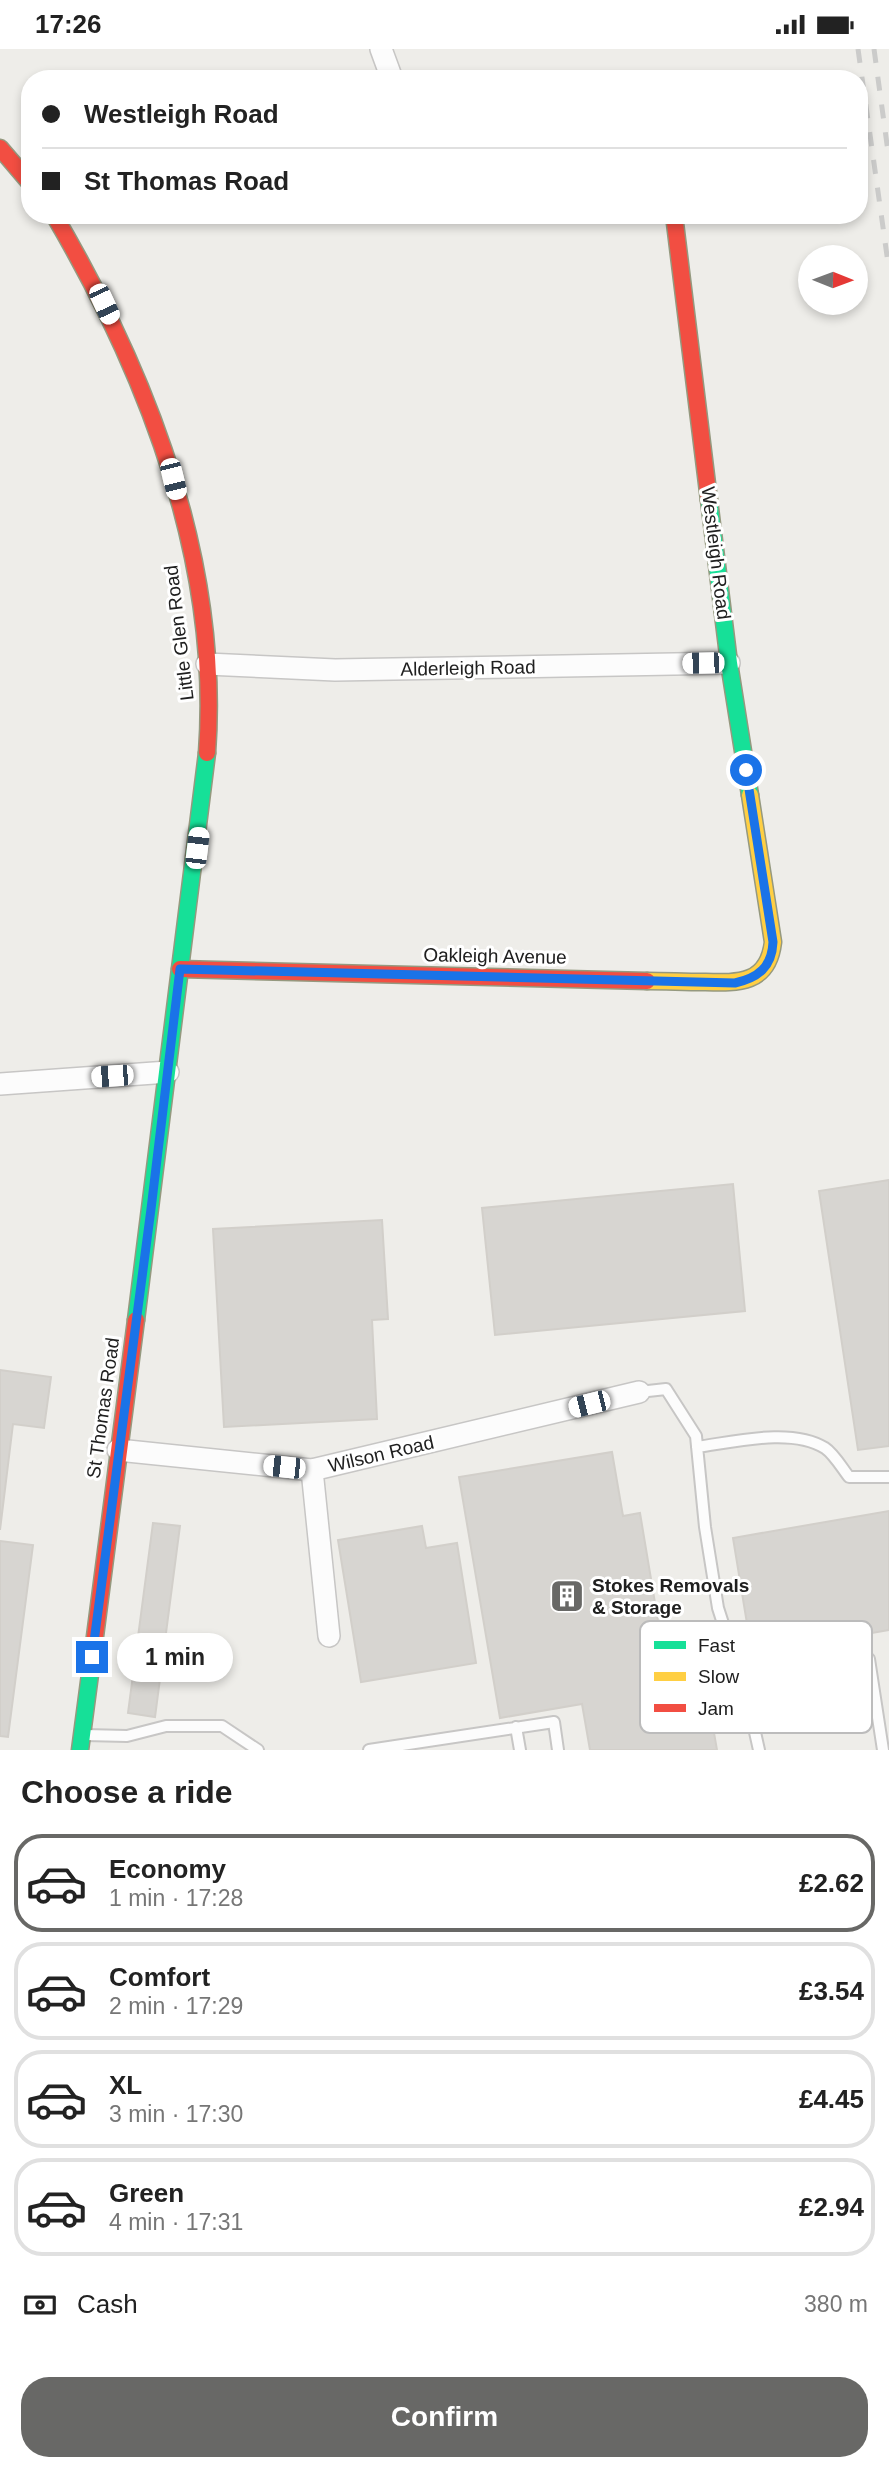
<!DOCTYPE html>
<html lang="en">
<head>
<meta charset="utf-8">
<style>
  :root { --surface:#fff; --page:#f2f2f2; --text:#222; --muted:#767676; --line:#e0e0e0; --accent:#686866 }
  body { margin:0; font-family:Helvetica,sans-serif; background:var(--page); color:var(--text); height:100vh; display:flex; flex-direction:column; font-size:26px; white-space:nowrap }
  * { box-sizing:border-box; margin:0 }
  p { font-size:23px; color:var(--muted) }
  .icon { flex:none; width:38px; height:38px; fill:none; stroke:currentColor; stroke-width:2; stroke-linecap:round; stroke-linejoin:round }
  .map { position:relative; height:1701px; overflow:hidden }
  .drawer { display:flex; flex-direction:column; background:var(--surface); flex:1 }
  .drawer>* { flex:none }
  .guide { position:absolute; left:21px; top:21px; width:847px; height:154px; border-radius:28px; box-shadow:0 4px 10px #0003; display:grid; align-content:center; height:154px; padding:0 21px; background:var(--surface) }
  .needle { width:46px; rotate:91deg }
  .buttons { position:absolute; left:798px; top:196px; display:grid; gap:14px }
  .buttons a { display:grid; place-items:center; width:70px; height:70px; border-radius:50%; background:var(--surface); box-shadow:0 4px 10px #0003; font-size:35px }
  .end { position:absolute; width:32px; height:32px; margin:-16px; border:9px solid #1a73e8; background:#fff; box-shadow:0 0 0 4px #fff }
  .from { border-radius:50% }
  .bubble { position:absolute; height:49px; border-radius:24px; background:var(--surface); box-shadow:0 4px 10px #0003; font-size:23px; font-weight:700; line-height:49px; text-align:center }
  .car { position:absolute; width:21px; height:42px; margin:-21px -10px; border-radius:9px; box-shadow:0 0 5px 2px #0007; background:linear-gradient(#fff 24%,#345 0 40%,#fff 0 76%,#345 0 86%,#fff 0) }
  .guide b { display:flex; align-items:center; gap:24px; height:66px; font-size:26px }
  .guide b+b { border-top:2px solid var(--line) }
  .guide i { width:18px; height:18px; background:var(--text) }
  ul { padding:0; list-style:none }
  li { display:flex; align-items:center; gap:21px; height:98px; margin:0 14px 10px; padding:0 7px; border:4px solid var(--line); border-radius:28px }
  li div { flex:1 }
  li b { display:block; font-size:26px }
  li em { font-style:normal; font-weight:700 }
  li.on { border-color:var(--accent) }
  li>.icon { width:63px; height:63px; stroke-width:1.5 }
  h2 { padding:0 21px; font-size:32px; line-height:84px }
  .pay { display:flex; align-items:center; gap:18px; height:77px; padding:0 21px; font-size:26px }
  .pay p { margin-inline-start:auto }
  .cta { display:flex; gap:14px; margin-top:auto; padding:14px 21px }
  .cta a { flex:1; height:80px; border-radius:28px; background:var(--accent); color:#fff; font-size:28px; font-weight:700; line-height:80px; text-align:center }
  .status { display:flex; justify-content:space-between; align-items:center; height:49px; padding:0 35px; background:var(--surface); direction:ltr }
  .status svg { height:19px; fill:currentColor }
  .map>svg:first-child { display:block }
  .building { fill:#d7d5d1; stroke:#d2cfca; stroke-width:2 }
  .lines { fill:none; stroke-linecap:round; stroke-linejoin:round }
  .lane-casing { stroke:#c7c6c5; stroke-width:14 }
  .street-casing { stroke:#c7c6c5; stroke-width:24 }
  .fast-casing { stroke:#95997f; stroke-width:19 }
  .slow-casing { stroke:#95997f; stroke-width:19 }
  .jam-casing { stroke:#95997f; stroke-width:19 }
  .lane { stroke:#fcfcfc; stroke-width:10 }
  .street { stroke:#fcfcfc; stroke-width:21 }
  .fast { stroke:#16e098; stroke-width:16 }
  .slow { stroke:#ffcf43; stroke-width:16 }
  .jam { stroke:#f24e42; stroke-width:16 }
  .rail { stroke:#cbcbca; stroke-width:5; stroke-dasharray:14 14; stroke-linecap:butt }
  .route { stroke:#1a73e8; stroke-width:9 }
  .labels { text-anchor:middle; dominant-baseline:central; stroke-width:6; stroke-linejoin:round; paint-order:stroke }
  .street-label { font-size:19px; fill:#202020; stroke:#fff }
  .poi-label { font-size:19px; font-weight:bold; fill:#202020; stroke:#fff; text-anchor:start }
  .key { fill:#fff; stroke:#bcbcbc; stroke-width:2 }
  .key-label { font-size:19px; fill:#202020 }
</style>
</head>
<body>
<div class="status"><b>17:26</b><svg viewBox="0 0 49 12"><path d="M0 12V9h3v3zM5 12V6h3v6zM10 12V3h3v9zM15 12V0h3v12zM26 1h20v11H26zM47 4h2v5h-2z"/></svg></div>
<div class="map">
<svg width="889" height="1701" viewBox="0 0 889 1701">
  <rect width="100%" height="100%" fill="#eeede9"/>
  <path class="building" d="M889,1131V1397L858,1401L819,1142Z
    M733,1135L745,1262L495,1286L482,1159Z
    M382,1171L388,1270L372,1271L377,1370L224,1378L213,1180Z
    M0,1321L51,1328L44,1379L13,1375L0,1481Z
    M612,1403L623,1467L640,1464L668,1632L704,1626L717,1701H590L582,1655L500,1669L459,1428Z
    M889,1462V1581L752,1605L733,1489Z
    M153,1474L180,1477L155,1668L128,1664Z
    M422,1477L426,1499L457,1494L476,1614L361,1633L338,1491Z
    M0,1492L33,1496L8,1688L0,1687Z"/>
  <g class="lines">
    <g class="lane-casing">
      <path id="lane" d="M639,1343L666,1340L696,1387L705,1478L718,1559L748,1652L759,1701
        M697,1398C734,1393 792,1378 825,1399C834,1405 842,1419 849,1428H889
        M744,1639L832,1613L869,1610L883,1701
        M516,1678L520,1701
        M85,1686L127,1687L166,1677H222L258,1701
        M369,1701L554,1673L558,1701"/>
    </g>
    <g class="street-casing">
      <path id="street" d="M381,0L392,30
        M207,615L335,621L729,614
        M0,1035L168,1023
        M118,1401L312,1421L639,1343
        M312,1421L329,1587"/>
    </g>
    <g class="fast-casing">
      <path id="fast" d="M709,451L729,614L750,746
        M136,1271L207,704
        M80,1701L94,1595"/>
    </g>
    <g class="slow-casing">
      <path id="slow" d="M647,932C666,932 684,933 703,933C737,934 768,936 773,893L750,746"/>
    </g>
    <g class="jam-casing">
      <path id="jam" d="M0,99L30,134
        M54,166C149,328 221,513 207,704
        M674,166L709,451
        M180,920L647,932
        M94,1595L136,1271"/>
    </g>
    <use href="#lane" class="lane"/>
    <use href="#street" class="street"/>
    <use href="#fast" class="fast"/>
    <use href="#slow" class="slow"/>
    <use href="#jam" class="jam"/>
    <path class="rail" d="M858,0L889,221
      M874,0L889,110"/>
  </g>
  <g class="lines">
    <path class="route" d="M92,1608L151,1160L180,920L735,934C758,929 772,918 773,893L746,721"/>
  </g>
  <defs>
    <g id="building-square" transform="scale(1.75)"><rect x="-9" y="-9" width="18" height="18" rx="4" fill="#686866" stroke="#fff"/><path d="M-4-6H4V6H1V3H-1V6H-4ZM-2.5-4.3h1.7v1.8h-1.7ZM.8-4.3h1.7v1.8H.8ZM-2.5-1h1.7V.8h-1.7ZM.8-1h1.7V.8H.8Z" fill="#fff"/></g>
  </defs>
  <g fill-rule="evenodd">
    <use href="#building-square" x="567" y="1547"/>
  </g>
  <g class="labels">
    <g class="street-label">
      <text transform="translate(716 504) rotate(83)">Westleigh Road</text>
      <text transform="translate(179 584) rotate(-97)">Little Glen Road</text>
      <text transform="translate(468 619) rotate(-1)">Alderleigh Road</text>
      <text transform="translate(495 907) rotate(1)">Oakleigh Avenue</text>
      <text transform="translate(103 1359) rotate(-82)">St Thomas Road</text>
      <text transform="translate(381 1405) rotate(-13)">Wilson Road</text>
    </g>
    <g class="poi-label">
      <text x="592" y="1536">Stokes Removals<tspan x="592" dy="22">&amp; Storage</tspan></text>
    </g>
  </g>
  <rect x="640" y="1572" width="232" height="112" rx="10" class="key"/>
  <rect x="654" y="1592" width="32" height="8" fill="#16e098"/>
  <rect x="654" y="1623" width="32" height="9" fill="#ffcf43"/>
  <rect x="654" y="1655" width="32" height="8" fill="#f24e42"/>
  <g class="key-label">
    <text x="698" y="1603">Fast</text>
    <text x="698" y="1634">Slow</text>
    <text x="698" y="1666">Jam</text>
  </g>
</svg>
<div class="buttons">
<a><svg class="needle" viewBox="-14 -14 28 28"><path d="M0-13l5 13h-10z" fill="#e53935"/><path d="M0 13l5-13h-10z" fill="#767676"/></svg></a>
</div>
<i class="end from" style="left:746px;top:721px"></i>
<i class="end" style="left:92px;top:1608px"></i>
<div class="bubble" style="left:117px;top:1584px;width:116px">1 min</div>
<i class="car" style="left:104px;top:255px;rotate:155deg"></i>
<i class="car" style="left:173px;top:430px;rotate:166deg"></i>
<i class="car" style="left:703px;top:614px;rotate:269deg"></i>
<i class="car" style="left:197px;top:799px;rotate:7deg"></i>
<i class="car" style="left:112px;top:1027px;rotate:266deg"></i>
<i class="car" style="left:589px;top:1355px;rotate:256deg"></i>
<i class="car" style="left:284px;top:1418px;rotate:276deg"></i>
<div class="guide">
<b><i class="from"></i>Westleigh Road</b>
<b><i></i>St Thomas Road</b>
</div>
</div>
<section class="drawer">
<h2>Choose a ride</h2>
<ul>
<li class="on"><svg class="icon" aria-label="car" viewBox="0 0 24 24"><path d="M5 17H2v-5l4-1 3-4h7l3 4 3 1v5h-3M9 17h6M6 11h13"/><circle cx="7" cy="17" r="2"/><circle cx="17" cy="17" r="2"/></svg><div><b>Economy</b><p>1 min · 17:28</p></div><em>£2.62</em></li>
<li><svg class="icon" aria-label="car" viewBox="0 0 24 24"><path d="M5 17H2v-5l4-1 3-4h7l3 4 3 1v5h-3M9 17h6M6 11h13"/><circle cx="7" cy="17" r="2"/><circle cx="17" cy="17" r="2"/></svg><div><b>Comfort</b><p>2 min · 17:29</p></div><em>£3.54</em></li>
<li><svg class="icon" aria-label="car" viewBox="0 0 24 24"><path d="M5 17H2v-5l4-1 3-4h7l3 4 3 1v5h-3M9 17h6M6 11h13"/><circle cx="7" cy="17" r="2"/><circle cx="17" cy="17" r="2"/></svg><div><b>XL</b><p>3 min · 17:30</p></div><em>£4.45</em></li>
<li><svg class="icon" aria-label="car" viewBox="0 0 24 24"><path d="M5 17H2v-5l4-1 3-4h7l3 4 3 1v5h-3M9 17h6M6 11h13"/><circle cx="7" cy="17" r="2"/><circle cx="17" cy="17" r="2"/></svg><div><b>Green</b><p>4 min · 17:31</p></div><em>£2.94</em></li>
</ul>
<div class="pay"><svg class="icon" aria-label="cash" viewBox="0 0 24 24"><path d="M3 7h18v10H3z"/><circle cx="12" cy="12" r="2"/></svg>Cash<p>380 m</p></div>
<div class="cta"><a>Confirm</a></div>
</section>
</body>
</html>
